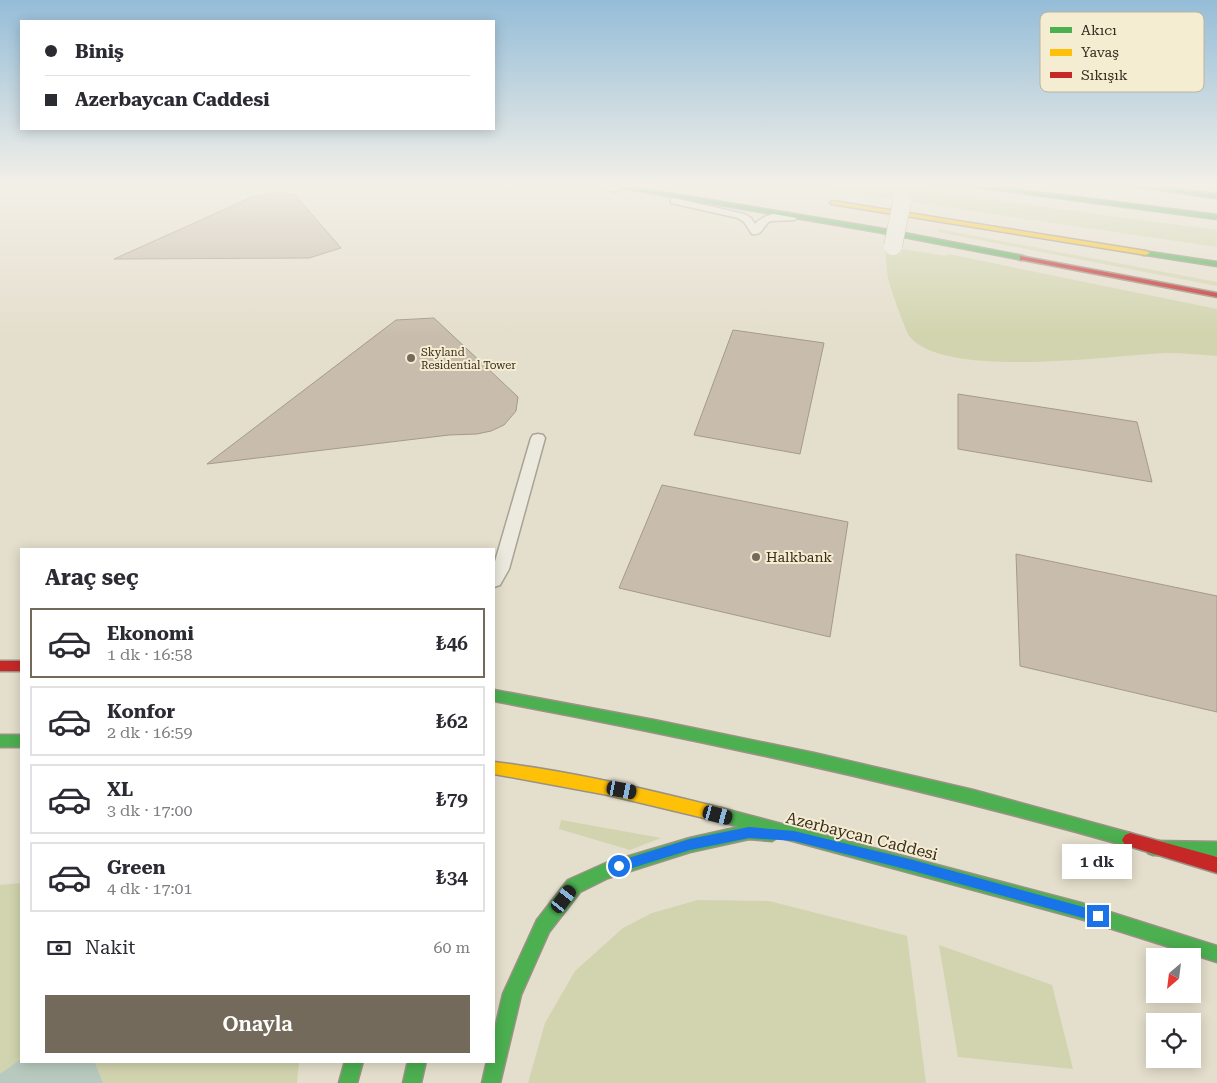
<!DOCTYPE html>
<html lang="tr">
<head>
<meta charset="utf-8">
<style>
  :root { --surface:#fff; --page:#f2f2f3; --text:#2b2b33; --muted:#7c7c81; --line:#e1e1e2; --accent:#746a5b }
  body { margin:0; font-family:"Roboto Serif",serif; background:var(--page); color:var(--text); height:100vh; display:flex; flex-direction:column; font-size:19px; white-space:nowrap }
  * { box-sizing:border-box; margin:0 }
  p { font-size:16px; color:var(--muted) }
  .icon { flex:none; width:28px; height:28px; fill:none; stroke:currentColor; stroke-width:2; stroke-linecap:round; stroke-linejoin:round }
  .map { position:relative; flex:1; overflow:hidden }
  .sheet { position:absolute; left:20px; top:548px; width:475px; height:515px; display:flex; flex-direction:column; background:var(--surface); border-radius:0px; box-shadow:0 2px 12px #0003 }
  .sheet>* { flex:none }
  .hud { position:absolute; left:20px; top:20px; width:475px; height:110px; border-radius:0px; box-shadow:0 2px 12px #0003; display:grid; align-content:center; height:110px; padding:0 25px; background:var(--surface) }
  .needle { width:32px; rotate:208deg }
  .tools { position:absolute; left:1146px; top:948px; display:grid; gap:10px }
  .tools a { display:grid; place-items:center; width:55px; height:55px; border-radius:0px; background:var(--surface); box-shadow:0 2px 12px #0003; font-size:25px }
  .end { position:absolute; width:22px; height:22px; margin:-11px; border:6px solid #1a73e8; background:#fff; box-shadow:0 0 0 2px #fff }
  .from { border-radius:50% }
  .bubble { position:absolute; height:35px; border-radius:0px; background:var(--surface); box-shadow:0 2px 12px #0003; font-size:16px; font-weight:600; line-height:35px; text-align:center }
  .car { position:absolute; width:15px; height:30px; margin:-15px -8px; border-radius:6px; box-shadow:0 0 4px 1px #0007; background:linear-gradient(#222 24%,#8ab4d8 0 40%,#222 0 76%,#8ab4d8 0 86%,#222 0) }
  .hud b { display:flex; align-items:center; gap:18px; height:48px; font-size:19px }
  .hud b+b { border-top:1px solid var(--line) }
  .hud i { width:12px; height:12px; background:var(--text) }
  ul { padding:0; list-style:none }
  li { display:flex; align-items:center; gap:15px; height:70px; margin:0 10px 8px; padding:0 15px; border:2px solid var(--line); border-radius:0px }
  li div { flex:1 }
  li b { display:block; font-size:19px }
  li em { font-style:normal; font-weight:600 }
  li.active { border-color:var(--accent) }
  li>.icon { width:45px; height:45px; stroke-width:1.5 }
  h2 { padding:0 25px; font-size:22px; line-height:60px }
  .pay { display:flex; align-items:center; gap:12px; height:55px; padding:0 25px; font-size:19px }
  .pay p { margin-inline-start:auto }
  .action { display:flex; gap:10px; margin-top:auto; padding:10px 25px }
  .action a { flex:1; height:58px; border-radius:0px; background:var(--accent); color:#fff; font-size:20px; font-weight:600; line-height:58px; text-align:center }
  .map>svg:first-child { display:block }
  .green { fill:#d1d4ae }
  .water { fill:#b8cabf }
  .building { fill:#c8bdad; stroke:#a49a8b }
  .lines { fill:none; stroke-linecap:round; stroke-linejoin:round }
  .lane-casing { stroke:#a9a395; stroke-width:3 }
  .fast-casing { stroke:#999285; stroke-width:3 }
  .slow-casing { stroke:#999285; stroke-width:3 }
  .jam-casing { stroke:#999285; stroke-width:3 }
  .lane { fill:#ece9de; fill-rule:evenodd }
  .fast { fill:#4caf50; fill-rule:evenodd }
  .slow { fill:#ffc107; fill-rule:evenodd }
  .jam { fill:#c62828; fill-rule:evenodd }
  .street-bridge-casing { stroke:#a9a395; stroke-width:19; stroke-linecap:butt }
  .street-bridge { stroke:#ece9de; stroke-width:18 }
  .route { fill:#1a73e8 }
  .poi-dot { fill:#746a5b; stroke:#f5edd2; stroke-width:2 }
  .labels { text-anchor:middle; dominant-baseline:central; stroke-width:4; stroke-linejoin:round; paint-order:stroke }
  .far-poi-label { font-size:11px; fill:#382c1e; stroke:#f5edd2; text-anchor:start }
  .poi-label { font-size:14px; fill:#382c1e; stroke:#f5edd2; text-anchor:start }
  .near-street-label { font-size:16px; fill:#382c1e; stroke:#f5edd2 }
  .key { fill:#f5edd2; stroke:#bcb39c; stroke-width:1 }
  .key-label { font-size:14px; fill:#382c1e }
</style>
</head>
<body>
<div class="map">
<svg width="1217" height="1083" viewBox="0 0 1217 1083">
  <rect width="100%" height="100%" fill="#e4decc"/>
  <path class="green" d="M789,184H873L1217,230V247Z
    M938,229L1217,282V286L938,232Z
    M885,242L890,247L947,256L948,254L1217,309V356C1201,355 1184,353 1167,353C1112,355 947,380 910,337C907,335 888,282 888,277C886,265 886,254 885,242Z
    M561,820L661,838L630,850L559,829Z
    M21,883V1061H299L297,1083H0V885Z
    M698,900L769,901L907,936L926,1083H528L545,1023L575,971L623,928L652,913Z
    M939,945L1052,985L1073,1069L958,1057Z"/>
  <path class="water" d="M21,1059V1061H94L103,1083H0V1074Z"/>
  <path class="building" d="M272,193H285L296,196L341,248L309,258L114,259L252,197Z
    M434,318L518,397L516,411L504,425L491,431L477,434L449,435L207,464L396,320Z
    M733,330L824,343L800,454L694,435Z
    M958,394L1137,422L1152,482L958,449Z
    M662,485L848,522L830,637L619,588Z
    M1016,554L1217,596V712L1020,666Z"/>
  <g class="lines">
    <g class="lane-casing">
      <path id="lane" d="M585,184H604L621,189L616,192Z
        M674,198L744,214L751,218L755,224C764,213 788,209 799,217L794,220L770,221C763,226 762,236 752,234L744,222L738,218L671,203V199Z
        M538,434L543,435L545,438L509,569L500,585L494,587V565L531,438L533,435Z"/>
    </g>
    <g class="fast-casing">
      <path id="fast" d="M598,184H613L878,228L1023,256L1027,258L1023,260L878,232Z
        M954,184H973L1217,215V219Z
        M1118,184H1137L1217,194V198Z
        M1143,251L1217,262V266L1146,255H1143Z
        M494,690L654,720L814,753L973,790L1130,833L1135,835L1138,840L1135,845L1130,847C920,787 708,741 494,701Z
        M0,735H21V747H0Z
        M721,808L1081,903L1217,946V962L1081,919L778,837L772,841L749,839L690,852L608,878L580,892L549,932L521,995L500,1083H482L487,1061H494V1033L503,994L537,920L568,880L606,863L690,838L739,827L716,820L713,815L716,810Z
        M1153,841L1217,842V856L1153,855L1148,853L1145,848L1148,843Z
        M345,1061H363L357,1083H339Z
        M408,1061H426L421,1083H403Z"/>
    </g>
    <g class="slow-casing">
      <path id="slow" d="M833,201L1146,251L1150,253L1146,255L831,204L830,203Z
        M494,762C570,771 646,789 721,808L726,810L729,815L726,820L721,822L608,795L494,774Z"/>
    </g>
    <g class="jam-casing">
      <path id="jam" d="M1020,256L1217,293V297L1023,260H1020Z
        M0,661H21V671H0Z
        M1130,833L1217,857V873L1125,845L1122,840L1125,835Z"/>
    </g>
    <use href="#lane" class="lane"/>
    <use href="#fast" class="fast"/>
    <use href="#slow" class="slow"/>
    <use href="#jam" class="jam"/>
    <g class="street-bridge-casing">
      <path id="street-bridge" d="M893,246L902,202"/>
    </g>
    <use href="#street-bridge" class="street-bridge"/>
  </g>
  <linearGradient id="sky" x2="0" y2="1"><stop stop-color="#95bdd8"/><stop offset="0.55" stop-color="#f3f0e8"/><stop offset="1" stop-color="#f3f0e8" stop-opacity="0"/></linearGradient>
  <rect width="1217" height="336" fill="url(#sky)"/>
  <path class="route" d="M749,827L794,831L913,860L1098,911L1102,912L1104,916L1102,921L1098,922L913,871L794,841L749,838L690,850L619,872L615,870L613,866L615,862L619,861L690,839Z"/>
  <g class="poi-dot">
    <circle cx="411" cy="358" r="5"/>
    <circle cx="756" cy="557" r="5"/>
  </g>
  <g class="labels">
    <g class="far-poi-label">
      <text x="421" y="352">Skyland<tspan x="421" dy="13">Residential Tower</tspan></text>
    </g>
    <g class="poi-label">
      <text x="766" y="557">Halkbank</text>
    </g>
    <g class="near-street-label">
      <text transform="translate(862 836) rotate(14)">Azerbaycan Caddesi</text>
    </g>
  </g>
  <rect x="1040" y="12" width="164" height="80" rx="8" class="key"/>
  <rect x="1050" y="27" width="22" height="6" fill="#4caf50"/>
  <rect x="1050" y="49" width="22" height="7" fill="#ffc107"/>
  <rect x="1050" y="72" width="22" height="6" fill="#c62828"/>
  <g class="key-label">
    <text x="1081" y="35">Akıcı</text>
    <text x="1081" y="57">Yavaş</text>
    <text x="1081" y="80">Sıkışık</text>
  </g>
</svg>
<div class="tools">
<a><svg class="needle" viewBox="-14 -14 28 28"><path d="M0-13l5 13h-10z" fill="#e53935"/><path d="M0 13l5-13h-10z" fill="#7c7c81"/></svg></a>
<a><svg class="icon" aria-label="locate" viewBox="0 0 24 24"><circle cx="12" cy="12" r="6"/><path d="M12 2v4M12 18v4M2 12h4M18 12h4"/></svg></a>
</div>
<i class="end from" style="left:619px;top:866px"></i>
<i class="end" style="left:1098px;top:916px"></i>
<div class="bubble" style="left:1062px;top:844px;width:70px">1 dk</div>
<i class="car" style="left:622px;top:790px;rotate:101deg"></i>
<i class="car" style="left:718px;top:815px;rotate:105deg"></i>
<i class="car" style="left:564px;top:899px;rotate:37deg"></i>
<div class="hud">
<b><i class="from"></i>Biniş</b>
<b><i></i>Azerbaycan Caddesi</b>
</div>
<section class="sheet">
<h2>Araç seç</h2>
<ul>
<li class="active"><svg class="icon" aria-label="car" viewBox="0 0 24 24"><path d="M5 17H2v-5l4-1 3-4h7l3 4 3 1v5h-3M9 17h6M6 11h13"/><circle cx="7" cy="17" r="2"/><circle cx="17" cy="17" r="2"/></svg><div><b>Ekonomi</b><p>1 dk · 16:58</p></div><em>₺46</em></li>
<li><svg class="icon" aria-label="car" viewBox="0 0 24 24"><path d="M5 17H2v-5l4-1 3-4h7l3 4 3 1v5h-3M9 17h6M6 11h13"/><circle cx="7" cy="17" r="2"/><circle cx="17" cy="17" r="2"/></svg><div><b>Konfor</b><p>2 dk · 16:59</p></div><em>₺62</em></li>
<li><svg class="icon" aria-label="car" viewBox="0 0 24 24"><path d="M5 17H2v-5l4-1 3-4h7l3 4 3 1v5h-3M9 17h6M6 11h13"/><circle cx="7" cy="17" r="2"/><circle cx="17" cy="17" r="2"/></svg><div><b>XL</b><p>3 dk · 17:00</p></div><em>₺79</em></li>
<li><svg class="icon" aria-label="car" viewBox="0 0 24 24"><path d="M5 17H2v-5l4-1 3-4h7l3 4 3 1v5h-3M9 17h6M6 11h13"/><circle cx="7" cy="17" r="2"/><circle cx="17" cy="17" r="2"/></svg><div><b>Green</b><p>4 dk · 17:01</p></div><em>₺34</em></li>
</ul>
<div class="pay"><svg class="icon" aria-label="cash" viewBox="0 0 24 24"><path d="M3 7h18v10H3z"/><circle cx="12" cy="12" r="2"/></svg>Nakit<p>60 m</p></div>
<div class="action"><a>Onayla</a></div>
</section>
</div>
</body>
</html>
